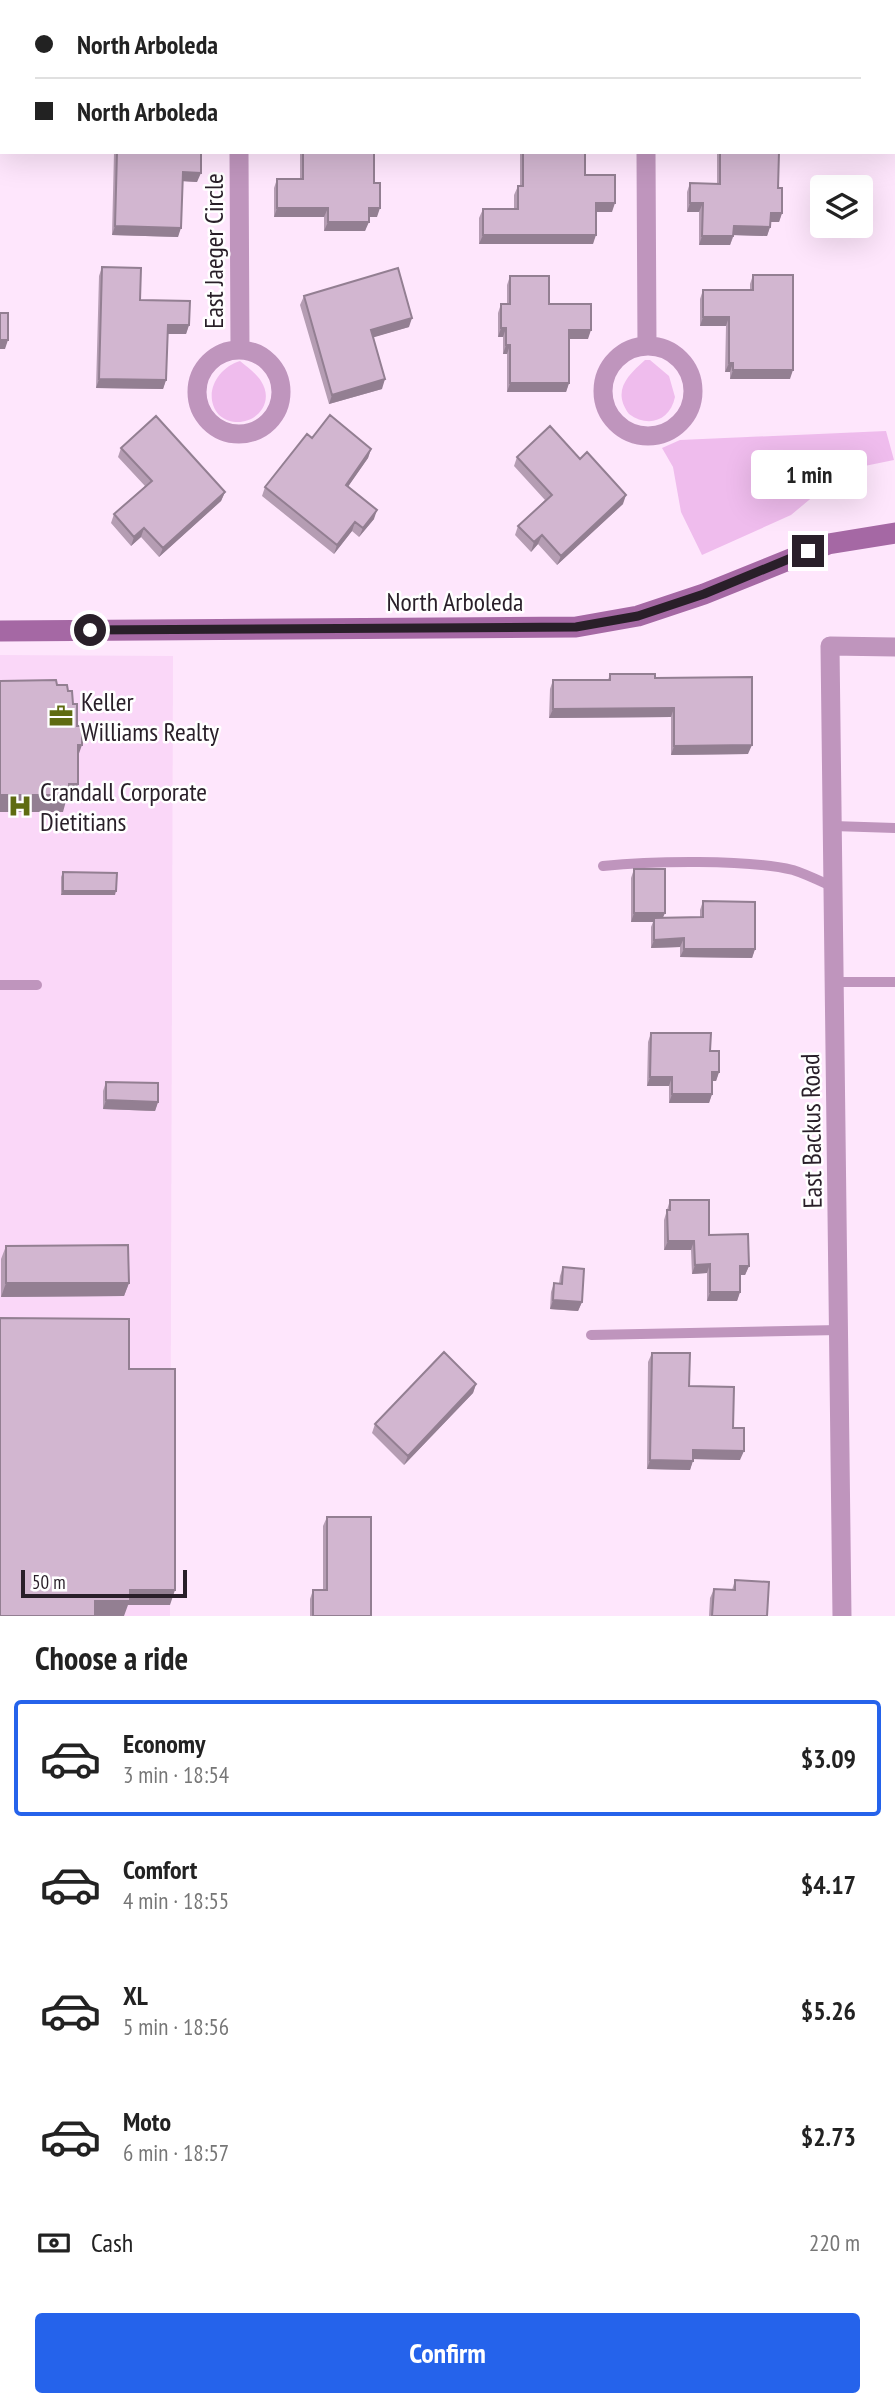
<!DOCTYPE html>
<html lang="en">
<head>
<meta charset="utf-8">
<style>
  :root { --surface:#fff; --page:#f2f2f2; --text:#222; --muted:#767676; --line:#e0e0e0; --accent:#2563eb }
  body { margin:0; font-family:"PT Sans Narrow",sans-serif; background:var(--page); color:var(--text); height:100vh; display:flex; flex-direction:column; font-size:26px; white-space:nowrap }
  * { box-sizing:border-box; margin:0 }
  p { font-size:23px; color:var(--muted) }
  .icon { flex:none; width:38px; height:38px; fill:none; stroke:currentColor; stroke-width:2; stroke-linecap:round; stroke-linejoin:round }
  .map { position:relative; height:1616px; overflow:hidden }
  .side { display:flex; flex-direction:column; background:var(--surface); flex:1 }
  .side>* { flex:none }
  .top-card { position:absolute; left:0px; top:0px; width:896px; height:154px; box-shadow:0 7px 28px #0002; display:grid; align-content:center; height:154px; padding:0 35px; background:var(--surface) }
  .tools { position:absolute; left:810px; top:175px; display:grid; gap:14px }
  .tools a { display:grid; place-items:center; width:63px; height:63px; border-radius:7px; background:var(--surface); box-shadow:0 7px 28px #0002; font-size:35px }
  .scale { position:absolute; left:21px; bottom:18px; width:166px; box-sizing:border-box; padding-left:7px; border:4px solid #291f29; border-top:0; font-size:19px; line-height:24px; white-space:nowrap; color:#291f29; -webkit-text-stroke:5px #fff; paint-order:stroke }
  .end { position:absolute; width:32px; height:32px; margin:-16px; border:9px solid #291f29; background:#fff; box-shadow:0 0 0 4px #fff }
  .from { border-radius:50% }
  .bubble { position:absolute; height:49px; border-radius:7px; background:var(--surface); box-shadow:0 7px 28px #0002; font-size:23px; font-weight:800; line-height:49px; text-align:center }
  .top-card b { display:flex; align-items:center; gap:24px; height:66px; font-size:26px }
  .top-card b+b { border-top:2px solid var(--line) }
  .top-card i { width:18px; height:18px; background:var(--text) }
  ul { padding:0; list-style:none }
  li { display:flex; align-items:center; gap:21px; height:116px; margin:0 14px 10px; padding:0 21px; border:4px solid transparent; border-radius:7px }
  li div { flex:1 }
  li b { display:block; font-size:26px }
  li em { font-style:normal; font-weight:800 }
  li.current { border-color:var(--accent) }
  li>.icon { width:63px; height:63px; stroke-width:1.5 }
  h2 { padding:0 35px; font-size:32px; line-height:84px }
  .pay { display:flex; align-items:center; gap:18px; height:77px; padding:0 35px; font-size:26px }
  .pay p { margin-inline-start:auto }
  .button { display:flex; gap:14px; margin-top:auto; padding:14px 35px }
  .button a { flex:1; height:80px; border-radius:7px; background:var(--accent); color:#fff; font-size:28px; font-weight:800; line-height:80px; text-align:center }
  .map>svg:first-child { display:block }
  .built { fill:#fad7f8 }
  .green { fill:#efbced }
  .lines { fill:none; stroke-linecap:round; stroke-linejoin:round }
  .lane { stroke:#bf95bd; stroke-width:10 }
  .street { stroke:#bf95bd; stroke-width:19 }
  .secondary { stroke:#a568a4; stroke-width:21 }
  .wall { fill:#b59db3 }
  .shaded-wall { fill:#937f92 }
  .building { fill:#d2b6d0; stroke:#937f92; stroke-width:2 }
  .route { stroke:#291f29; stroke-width:9 }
  .labels { text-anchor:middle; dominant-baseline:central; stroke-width:5; stroke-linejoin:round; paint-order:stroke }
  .street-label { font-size:26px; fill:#291f29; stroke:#fff }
  .poi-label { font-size:26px; fill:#291f29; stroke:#fff; text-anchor:start }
</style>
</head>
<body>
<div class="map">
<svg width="895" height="1616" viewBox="0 0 895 1616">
  <rect width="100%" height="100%" fill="#fee6fc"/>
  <path class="built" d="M0,655L173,656L170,1616H0Z"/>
  <path class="green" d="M645,360H650L669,376L675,397C670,421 648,428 629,414C612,391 627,376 645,360Z
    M240,361C247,367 256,373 261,381C279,409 243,435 219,415C202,395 217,368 240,361Z
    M886,431L894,460L845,470L791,515L702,555L681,512L673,467L662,448L680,440Z"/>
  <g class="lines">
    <path class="lane" d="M833,826L895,828
      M603,866C651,861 746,859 793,870C806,874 820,881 833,887
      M835,982H895
      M0,985H37
      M591,1335L839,1330"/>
    <path class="street" d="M238,0V2
      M645,0V2
      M239,152L240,349
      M646,152L647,346
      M603 391a45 45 0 1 1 90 0a45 45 0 1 1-90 0Z
      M197 392a42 42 0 1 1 84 0a42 42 0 1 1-84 0Z
      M842,1616L830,646L895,647"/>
    <path class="secondary" d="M0,631L576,627L638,616L704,594L828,544L895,533"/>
  </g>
  <path class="wall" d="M114,152H201L197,182L183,181L178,237L112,235Z
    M300,152H374V183L377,217H369L365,231H324V217H274V188L277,179H300Z
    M520,152H585V175L612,212H596L593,244H479V218L483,209H514V195L518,186H520Z
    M717,152H779L778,188L782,213L779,222H770V227L767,236L734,235L730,245H699V212H687V192L690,183L717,184Z
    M102,267L140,300L189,325L186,334H168L166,380L163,389L96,388L99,276Z
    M753,275L790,379H730V372H725L726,326H700V299L703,290H750V284Z
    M510,276L549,304L588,339H569V383L566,392H507V354H503V337H498V313L501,304H507V285Z
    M304,296L409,327L373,337L382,389L329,404L300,305Z
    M312,438L371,449L368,458L348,486L374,519L359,537L352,531L334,554L262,496L265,487Z
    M121,448L225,492L221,501L159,557L141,537L131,546L111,523L114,514L145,486L118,457Z
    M517,457L623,504L557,565L538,544L531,552L515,535L518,526L545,500L514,466Z
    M610,674L655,678L748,754L671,755V717L549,718L550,689L553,680H608Z
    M634,869L663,918L700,917V910L703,901L755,949L752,958L680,957V947L651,948V927L653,922H631V878Z
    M63,872L115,895H61V877Z
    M651,1033L710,1051L719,1072L716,1081H712V1094L709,1103H669V1086H647L648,1042Z
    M106,1082L158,1102L155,1111L103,1109V1091Z
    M670,1200L709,1235L749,1266L745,1275H740V1292L737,1301H707V1273L692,1274L691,1250H664V1220Z
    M6,1246L129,1283L124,1296L1,1297V1259Z
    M563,1267L582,1302L578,1311L550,1309L551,1292L554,1283L559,1284L560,1276Z
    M652,1353L733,1428L740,1460L693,1459L690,1470L647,1469L648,1362Z
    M476,1384L473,1393L404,1465L372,1433L375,1424Z
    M327,1517L371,1616H310V1599L313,1590H323V1526Z
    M735,1580L767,1616H709L710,1598L714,1589L732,1590Z"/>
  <path class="shaded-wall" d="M183,172L201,173L197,182L180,181Z
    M596,203H615L612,212H593Z
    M690,203H703L699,212H687Z
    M277,208H328L324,217H274Z
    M369,208H380L377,217H365Z
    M771,213H782L779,222H767Z
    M328,222H369L365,231H324Z
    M115,226L181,228L178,237L112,235Z
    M734,226L770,227L767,236L731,235Z
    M483,235H596L593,244H479Z
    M702,236H733L730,245H699Z
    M703,317H729L726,326H700Z
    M412,318L409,327L368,339L371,330Z
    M168,325H189L186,334H165Z
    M501,328H506L503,337H498Z
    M569,330H591L588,339H566Z
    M0,340H8L5,349H0Z
    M506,345H510L507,354H503Z
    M729,363H733L730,372H725Z
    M733,370H793L790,379H730Z
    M99,379L166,380L163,389L96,388Z
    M385,379L382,389L329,404L332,395Z
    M510,383H569L566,392H507Z
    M371,449L368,458L343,494L346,485Z
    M225,492L221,501L159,557L163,548Z
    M626,495L623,504L557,565L561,556Z
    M377,510L374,519L359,537L363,528Z
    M355,522L352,531L334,554L337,545Z
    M144,528L141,537L131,546L134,537Z
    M542,535L538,544L531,552L534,542Z
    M674,708L671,717L549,718L553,709Z
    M78,745H82L76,762Z
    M752,745L748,754L671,755L674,746Z
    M69,784H78L72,801H66L63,812H0V795Z
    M63,891H116L115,895H61Z
    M634,913H665L661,922L654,918L653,922H631Z
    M684,938L680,947L651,948L654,940Z
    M684,949H755L752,958L680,957Z
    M712,1072H719L716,1081H709Z
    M650,1077H672L669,1086H647Z
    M672,1094H712L709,1103H669Z
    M106,1100L158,1102L155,1111L103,1109Z
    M668,1241H694L691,1250H664Z
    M710,1264L707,1273L692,1274L695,1265Z
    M740,1266H749L745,1275H737Z
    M6,1283H129L124,1296L1,1297Z
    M710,1292H740L737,1301H707Z
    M553,1300L582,1302L578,1311L550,1309Z
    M476,1384L473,1393L404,1465L408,1456Z
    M693,1450L744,1451L740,1460L690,1459Z
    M650,1460L693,1461L690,1470L647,1469Z
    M130,1590H175L170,1605H128L124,1616H89L95,1601Z"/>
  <path class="building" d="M139,0H192V2H139Z
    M305,0H370V2H305Z
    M582,0H611V2H582Z
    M712,0H777V2H712Z
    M117,152H201V173L183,172L181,228L115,226Z
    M303,152H374V183H380V208H369V222H328V208H277V179H303Z
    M523,152H585V175H615V203H596V235H483V209H518V186H523Z
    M720,152H779L778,188H782V213H771L770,227L734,226L733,236H702L703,203H690V183L720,184Z
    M102,267L141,268L140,300L190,301L189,325H168L166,380L99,379Z
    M398,268L412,318L371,330L385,379L332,395L304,296Z
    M753,275H793V370H733V363H729V317H703V290H753Z
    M510,276H549V304H591V330H569V383H510V345H506V328H501V304H510Z
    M0,313H8V340H0Z
    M330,415L371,449L346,485L377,510L363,528L355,522L337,545L265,487L307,434L312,438Z
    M156,416L225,492L163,548L144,528L134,537L114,514L152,481L121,448Z
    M550,426L580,459L587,452L626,495L561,556L542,535L534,542L518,526L552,495L517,457Z
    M610,674H655V678L752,677V745L674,746V708L553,709V680H610Z
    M56,680L57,685H67L68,691H72L73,704H77V726H82V745H78V784H69V795H0V681Z
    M634,869H665V913H634Z
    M63,872L117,873L116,891H63Z
    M703,901L755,902V949H684V938L654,940V918L703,917Z
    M651,1033H711L710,1051H719V1072H712V1094H672V1077H650Z
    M106,1082L158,1083V1102L106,1100Z
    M670,1200H709V1235L748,1234L749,1266H740V1292H710V1264L695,1265L694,1241H668L667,1210H670Z
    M128,1245L129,1283H6V1246Z
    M563,1267L584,1269L582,1302L553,1300L554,1283L562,1284Z
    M0,1318L129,1319V1369H175V1590H130V1601H95V1616H0Z
    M444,1352L476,1384L408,1456L375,1424Z
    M652,1353H690L689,1386L734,1387L733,1428H744V1451L693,1450V1461L650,1460Z
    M327,1517H371V1616H313V1590H327Z
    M735,1580L769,1582L767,1616H712L714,1589L735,1590Z"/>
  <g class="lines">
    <path class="route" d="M90,630L576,627L638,616L704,594L808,551"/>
  </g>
  <defs>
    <g id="office-bare" transform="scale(1.89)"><path d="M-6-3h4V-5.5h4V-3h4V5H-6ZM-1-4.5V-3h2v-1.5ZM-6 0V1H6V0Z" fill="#5f6b12" stroke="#fff" stroke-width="2.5" paint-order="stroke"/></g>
    <g id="hospital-bare" transform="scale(1.89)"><path d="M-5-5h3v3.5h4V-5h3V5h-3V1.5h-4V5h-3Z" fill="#5f6b12" stroke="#fff" stroke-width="2.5" paint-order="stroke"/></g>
  </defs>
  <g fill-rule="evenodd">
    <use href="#office-bare" x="61" y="716"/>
    <use href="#hospital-bare" x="20" y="806"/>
  </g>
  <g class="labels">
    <g class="street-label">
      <text transform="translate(213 251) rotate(-90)">East Jaeger Circle</text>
      <text x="455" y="601">North Arboleda</text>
      <text transform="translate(811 1131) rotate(-91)">East Backus Road</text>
    </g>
    <g class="poi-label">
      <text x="81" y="701">Keller<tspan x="81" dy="30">Williams Realty</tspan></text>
      <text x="40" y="791">Crandall Corporate<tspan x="40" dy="30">Dietitians</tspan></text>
    </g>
  </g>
</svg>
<div class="tools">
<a><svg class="icon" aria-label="layers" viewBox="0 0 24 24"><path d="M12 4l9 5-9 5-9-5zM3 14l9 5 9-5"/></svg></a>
</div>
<div class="scale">50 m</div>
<i class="end from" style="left:90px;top:630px"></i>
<i class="end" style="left:808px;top:551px"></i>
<div class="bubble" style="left:751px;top:450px;width:116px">1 min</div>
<div class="top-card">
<b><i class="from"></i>North Arboleda</b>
<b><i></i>North Arboleda</b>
</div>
</div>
<section class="side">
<h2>Choose a ride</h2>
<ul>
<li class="current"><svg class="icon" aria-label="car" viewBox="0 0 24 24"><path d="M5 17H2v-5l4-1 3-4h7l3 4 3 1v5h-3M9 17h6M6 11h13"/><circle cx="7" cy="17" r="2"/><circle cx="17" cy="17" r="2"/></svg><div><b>Economy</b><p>3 min · 18:54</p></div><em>$3.09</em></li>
<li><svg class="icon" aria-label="car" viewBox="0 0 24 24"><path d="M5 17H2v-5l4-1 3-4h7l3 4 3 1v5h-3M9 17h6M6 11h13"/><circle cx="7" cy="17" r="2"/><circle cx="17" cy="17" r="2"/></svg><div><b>Comfort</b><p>4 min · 18:55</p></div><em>$4.17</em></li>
<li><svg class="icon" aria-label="car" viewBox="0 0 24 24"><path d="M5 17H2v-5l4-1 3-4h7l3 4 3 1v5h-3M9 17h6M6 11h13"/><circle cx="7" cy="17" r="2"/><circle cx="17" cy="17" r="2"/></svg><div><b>XL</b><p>5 min · 18:56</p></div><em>$5.26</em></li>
<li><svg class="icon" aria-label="car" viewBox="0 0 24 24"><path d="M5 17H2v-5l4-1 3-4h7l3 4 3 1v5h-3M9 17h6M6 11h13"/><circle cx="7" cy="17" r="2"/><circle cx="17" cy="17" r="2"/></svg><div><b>Moto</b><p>6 min · 18:57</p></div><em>$2.73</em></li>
</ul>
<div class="pay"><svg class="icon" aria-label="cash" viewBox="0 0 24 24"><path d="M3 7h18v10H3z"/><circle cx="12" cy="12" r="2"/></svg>Cash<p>220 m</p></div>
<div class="button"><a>Confirm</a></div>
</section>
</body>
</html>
